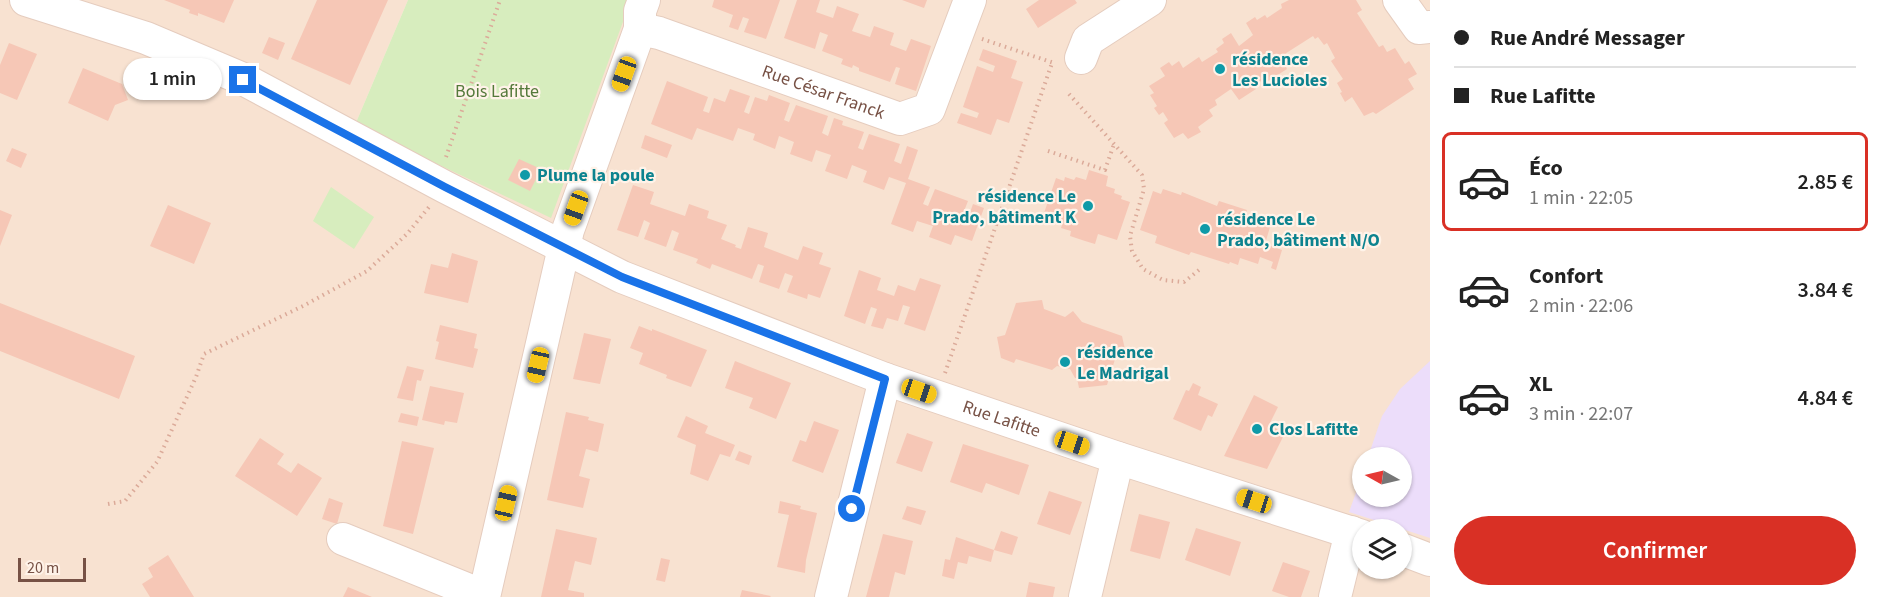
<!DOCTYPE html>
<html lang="fr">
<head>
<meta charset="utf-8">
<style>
  :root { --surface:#fff; --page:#f2f2f2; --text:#222; --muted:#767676; --line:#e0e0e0; --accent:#d93025 }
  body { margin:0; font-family:"Source Sans 3",sans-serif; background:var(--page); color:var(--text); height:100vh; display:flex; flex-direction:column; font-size:22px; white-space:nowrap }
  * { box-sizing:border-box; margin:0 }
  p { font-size:20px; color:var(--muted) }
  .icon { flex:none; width:33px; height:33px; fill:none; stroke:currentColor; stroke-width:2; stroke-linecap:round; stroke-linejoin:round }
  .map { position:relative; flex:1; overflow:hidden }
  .side { display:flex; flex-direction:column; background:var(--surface); width:450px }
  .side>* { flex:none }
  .top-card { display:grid; align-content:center; height:132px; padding:0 24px; background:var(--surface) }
  .needle { width:39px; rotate:278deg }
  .fabs { position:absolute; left:1352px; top:447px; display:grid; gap:12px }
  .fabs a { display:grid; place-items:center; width:60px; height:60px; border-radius:50%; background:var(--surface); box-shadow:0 2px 4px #0004; font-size:30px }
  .scale { position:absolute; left:18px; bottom:15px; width:68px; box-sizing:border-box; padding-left:6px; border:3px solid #775145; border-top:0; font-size:16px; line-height:21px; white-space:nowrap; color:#775145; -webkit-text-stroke:4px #fff3e9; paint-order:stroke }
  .end { position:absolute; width:27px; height:27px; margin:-14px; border:8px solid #1a73e8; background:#fff; box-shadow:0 0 0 3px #fff }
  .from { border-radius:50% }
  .bubble { position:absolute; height:42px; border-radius:21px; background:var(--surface); box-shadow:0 2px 4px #0004; font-size:20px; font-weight:600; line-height:42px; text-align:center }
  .car { position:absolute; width:18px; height:36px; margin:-18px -9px; border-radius:8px; box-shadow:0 0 4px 2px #0007; background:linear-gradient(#f5c518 24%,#345 0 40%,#f5c518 0 76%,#345 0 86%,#f5c518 0) }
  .top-card b { display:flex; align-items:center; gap:21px; height:57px; font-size:22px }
  .top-card b+b { border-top:2px solid var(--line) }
  .top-card i { width:15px; height:15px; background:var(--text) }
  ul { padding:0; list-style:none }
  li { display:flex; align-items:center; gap:18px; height:99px; margin:0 12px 9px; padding:0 12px; border:3px solid transparent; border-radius:9px }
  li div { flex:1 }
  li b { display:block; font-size:22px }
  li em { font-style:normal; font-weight:600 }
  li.active { border-color:var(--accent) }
  li>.icon { width:54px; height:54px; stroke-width:1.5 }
  .action { display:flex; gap:12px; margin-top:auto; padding:12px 24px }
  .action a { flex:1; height:69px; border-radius:36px; background:var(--accent); color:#fff; font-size:24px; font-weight:600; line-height:69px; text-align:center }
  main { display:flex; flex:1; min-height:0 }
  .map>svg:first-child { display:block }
  .residential { fill:#f8e2d1; fill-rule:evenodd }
  .education { fill:#ecddfa }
  .green { fill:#d7edbe }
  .building { fill:#f6c7b6 }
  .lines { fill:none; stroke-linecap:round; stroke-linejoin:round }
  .minor-casing { stroke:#e5ccbe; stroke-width:34 }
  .path { stroke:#dbaa99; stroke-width:4; stroke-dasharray:1.5 4.5; stroke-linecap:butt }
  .minor { stroke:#fff; stroke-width:32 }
  .route { stroke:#1a73e8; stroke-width:8 }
  .culture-dot { fill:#0f9aa8; stroke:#fff3e9; stroke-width:2 }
  .labels { text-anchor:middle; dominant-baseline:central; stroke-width:4.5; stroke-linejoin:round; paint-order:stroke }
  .culture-label { font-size:18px; font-weight:bold; fill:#0d838f; stroke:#fff3e9; text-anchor:start }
  .park-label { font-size:18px; fill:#54793a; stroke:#fff3e9 }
  .street-label { font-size:18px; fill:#775145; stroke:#fff3e9 }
</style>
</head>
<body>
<main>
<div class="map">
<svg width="1430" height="597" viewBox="0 0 1430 597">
  <rect width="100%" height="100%" fill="#feefe1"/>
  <path class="residential" d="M0,0H408L355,125L631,0H1430V597H0ZM1362,458H1401V496H1362ZM1362,530H1401V568H1362Z"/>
  <path class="education" d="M1430,361V538L1349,512L1362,476V496H1401V458L1368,457L1382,416L1400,389Z"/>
  <path class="green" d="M408,0H631L551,218L355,125Z
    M331,187L374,217L354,249L313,221Z"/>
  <path class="building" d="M164,0H234L224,23L198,13V16L189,13L190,10Z
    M317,0H388L350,85L291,59Z
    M714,0H780L766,39L744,32L749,19L743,17L738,30L729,27L733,15L712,7Z
    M797,0H820L816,12L833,18L837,6L859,14L852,31L870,37L874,26L894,33L890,45L906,51L911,39L931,46L916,91L895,84L900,68L896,67L890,82L859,71V68L853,65L852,68L841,64L843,59L822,51L828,35L820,32L815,49L784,38Z
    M902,0H927L924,8Z
    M1039,0H1075L1077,3L1038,28L1026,9Z
    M1289,0H1356L1362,10L1357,13L1379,47L1383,45L1387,52L1395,48L1405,64L1409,61L1417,74L1408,79L1414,89L1376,114L1373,112L1364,116L1352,97L1345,102L1340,93L1342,92L1337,83L1343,79L1331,61L1335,58L1327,43L1324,45L1318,37L1315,39L1313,36L1280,57L1287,69L1263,84L1261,81L1254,86L1256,89L1239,100L1231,89L1215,100L1217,105L1209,110L1213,116L1198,127L1201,132L1188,139L1183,133L1174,138L1164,123L1168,120L1163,112L1159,115L1154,108L1157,106L1150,95L1154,93L1149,86L1165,76L1160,68L1169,62L1172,66L1179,61L1183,68L1199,57L1202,62L1218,52L1216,49L1224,43L1222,39L1231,33L1239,46L1253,35L1246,23L1255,17L1257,20L1265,15L1267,18L1282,8L1281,4Z
    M269,37L285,43L278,60L262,53Z
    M9,43L37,54L17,100L0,93V65Z
    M983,49L1017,61L1011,78L1023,82L1009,123L997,119L991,135L957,123L961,113L977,118L979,113L963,107L977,66L993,72L995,66L979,60Z
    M83,68L122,84L128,100L115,105L108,121L68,103Z
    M667,81L708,97L703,111L709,113L714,98L725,102L730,89L750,96L744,112L749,114L755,97L767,101L769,95L790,103L784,120L789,122L796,105L828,116L822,133L828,136L834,118L843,121L842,125L864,132L858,148L863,150L869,134L900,144L894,161L901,164L907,146L918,150L908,179L930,187L923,204L928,206L935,189L968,201L961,219L967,221L973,204L984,208L972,241L955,235L951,245L929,237L933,226L917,221L913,232L891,224L906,183L889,177L884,190L863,182L867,171L852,165L847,179L825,171L831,155L816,150L812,162L790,154L794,142L779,136L775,149L753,140L755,134L738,128L733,141L697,128L692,140L651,124Z
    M645,135L672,145L667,158L641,148Z
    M12,148L27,154L21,168L6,161Z
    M519,159L541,169L530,191L508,180Z
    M1089,170L1108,176L1106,186L1115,189L1114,193L1122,196L1121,199L1130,202L1117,240L1098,234L1095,244L1085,241L1070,236L1071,231L1061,228L1063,222L1043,216L1056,178L1064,181L1065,177L1074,180L1076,177L1086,180Z
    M633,185L654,192L650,204L685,216L689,204L709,211L707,218L727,225L721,239L736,245L735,247L741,249L748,227L768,233L764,247L798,260L803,246L823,253L819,264L831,268L820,298L808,294L807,299L787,292L793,276L785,273L779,289L759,282L764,266L758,264L752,279L712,264L710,269L696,263L698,259L673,250L679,233L672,230L666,247L644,239L650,223L644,220L638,237L617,230Z
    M1163,189L1181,195L1182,192L1217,206L1219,201L1247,210L1246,213L1263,219L1261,224L1270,227L1265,244L1282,250L1276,270L1271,268L1273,262L1260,257L1258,264L1240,258L1238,265L1230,262L1229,264L1191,252L1189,255L1155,243L1157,236L1140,230L1153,191L1161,194Z
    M168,205L211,223L194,264L150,246Z
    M0,210L12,215L0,246Z
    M452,253L478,261L468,303L424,293L431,264L448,268Z
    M859,270L881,278L877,290L894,296L898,285L915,291L920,278L941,285L925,331L904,324L910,307L903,305L898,321L887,318L883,329L871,326L877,309L871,307L865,324L844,316Z
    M1042,300L1044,309L1065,317L1073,311L1082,322L1122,336L1126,354L1116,356L1107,385L1079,388L1077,378H1075L1070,369L1057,366L1052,370L1016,359L1014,363L1001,358L997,337L1005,335L1016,303Z
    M0,303L135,356L119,399L0,351Z
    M440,325L477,334L474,348L478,349L473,368L435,359L439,342L436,341Z
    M639,326L652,331V329L707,350L691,387L666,378L667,375L639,364L643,353L630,348Z
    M584,333L611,339L600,384L573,379Z
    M735,361L791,383L776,419L749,408L753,398L725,388Z
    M407,366L424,370L421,381L417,380L413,401L397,398Z
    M1193,383L1201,387L1198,395L1218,404L1212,417L1208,415L1201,431L1173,419L1186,390L1189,391Z
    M430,386L464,393L457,423L445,421L444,425L422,420Z
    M1254,395L1278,407L1269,425L1285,433L1267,469L1224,456Z
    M566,412L589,417L588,420L604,424L598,452L586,449L579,476L590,479L583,508L547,500Z
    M401,413L419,417L417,426L398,422Z
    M686,416L708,426L705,433L735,445L730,457L720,454L708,481L690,474L696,445L677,437Z
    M814,421L839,430L823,473L792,461L800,440L806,442Z
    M907,433L933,442L922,472L896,463Z
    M260,438L284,454L277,464L291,473L298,463L322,478L297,516L235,476Z
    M402,441L434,448L413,534L383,526Z
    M963,444L1029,465L1019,495L986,483L982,493L950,482Z
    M739,451L752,456L749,465L735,460Z
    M1049,491L1082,502L1070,535L1037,524Z
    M329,498L343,503L337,524L322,519Z
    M780,501L801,506L800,509L817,513L806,560L805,573L777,567L789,515L778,513Z
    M907,506L926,511L921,525L902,519Z
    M1139,514L1170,522L1160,559L1130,551Z
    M1196,528L1241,542L1230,576L1185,560Z
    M556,529L597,538L591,565L575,561L568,590L584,593V597H541Z
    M1001,531L1018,537L1012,555L994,550Z
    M883,534L913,541L905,575L895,572L889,597H866Z
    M956,537L994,550L991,562L969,556L967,564L958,562L954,579L942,576L945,559L950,560Z
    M168,555L194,597H150L142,584L153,577L148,568Z
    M661,558L670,560L665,582L656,580Z
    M1283,562L1310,571L1301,597H1289L1272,591Z
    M1029,582L1055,587L1053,597H1026Z
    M348,587L372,597H343Z
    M742,590L771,596L770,597H740Z"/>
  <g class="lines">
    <g class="minor-casing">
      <g id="minor">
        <path id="s1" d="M26,0L146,38L243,79L445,187L622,277L885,379L1118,458L1362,536"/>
        <path d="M1399,0L1419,28L1430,27"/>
        <path id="s2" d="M640,29L659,33L900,119L929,109L970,0"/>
        <path d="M1081,58L1088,40L1150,0"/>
        <path d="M343,539L484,596"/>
        <path d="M1401,549L1430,560"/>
        <path d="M484,597L568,230L640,29V11L644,0"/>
        <path d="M831,597L885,379"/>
        <path d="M1085,597L1118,458"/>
        <path d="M1335,597L1351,532"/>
      </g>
    </g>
    <path class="path" d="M982,39L1054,63
      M1069,94L1142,175L1144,189L1130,236L1132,251L1143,269L1163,280L1184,282L1199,270
      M1048,151L1105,170L1114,144
      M446,157L500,0
      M945,373L1052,63
      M108,504L125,501L157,462L196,377L204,354L303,306L367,271L407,234L429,207"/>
    <use href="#minor" class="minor"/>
  </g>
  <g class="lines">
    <path class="route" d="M243,80L445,187L622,277L885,379L852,509"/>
  </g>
  <g class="culture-dot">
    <circle cx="1220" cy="69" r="6"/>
    <circle cx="525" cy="175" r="6"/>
    <circle cx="1088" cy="206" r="6"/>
    <circle cx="1205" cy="229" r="6"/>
    <circle cx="1065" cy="362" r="6"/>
    <circle cx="1257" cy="429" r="6"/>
  </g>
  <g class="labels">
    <g class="culture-label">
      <text x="1232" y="59">résidence<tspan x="1232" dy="21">Les Lucioles</tspan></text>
      <text x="537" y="175">Plume la poule</text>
      <text x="1076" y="196" text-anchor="end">résidence Le<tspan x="1076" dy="21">Prado, bâtiment K</tspan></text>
      <text x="1217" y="219">résidence Le<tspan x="1217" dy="21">Prado, bâtiment N/O</tspan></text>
      <text x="1077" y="352">résidence<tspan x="1077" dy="21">Le Madrigal</tspan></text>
      <text x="1269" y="429">Clos Lafitte</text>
    </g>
    <g class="park-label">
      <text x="497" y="91">Bois Lafitte</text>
    </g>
    <g class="street-label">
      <text stroke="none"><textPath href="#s2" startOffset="194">Rue César Franck</textPath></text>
      <text stroke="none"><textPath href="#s1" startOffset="1064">Rue Lafitte</textPath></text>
    </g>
  </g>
</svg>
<div class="fabs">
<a><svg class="needle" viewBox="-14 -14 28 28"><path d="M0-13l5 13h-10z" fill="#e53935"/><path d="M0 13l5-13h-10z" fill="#767676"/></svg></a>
<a><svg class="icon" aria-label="layers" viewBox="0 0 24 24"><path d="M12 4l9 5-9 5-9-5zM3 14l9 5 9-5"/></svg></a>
</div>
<div class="scale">20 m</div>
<i class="end from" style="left:852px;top:509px"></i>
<i class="end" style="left:243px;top:80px"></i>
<div class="bubble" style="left:123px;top:58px;width:99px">1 min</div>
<i class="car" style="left:624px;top:74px;rotate:200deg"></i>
<i class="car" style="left:576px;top:208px;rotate:200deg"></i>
<i class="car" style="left:538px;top:365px;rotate:193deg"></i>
<i class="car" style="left:919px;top:391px;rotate:109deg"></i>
<i class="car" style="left:1072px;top:443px;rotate:109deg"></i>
<i class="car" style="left:1254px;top:501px;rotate:288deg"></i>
<i class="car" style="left:506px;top:503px;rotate:13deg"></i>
</div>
<section class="side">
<div class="top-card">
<b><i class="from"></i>Rue André Messager</b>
<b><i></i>Rue Lafitte</b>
</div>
<ul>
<li class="active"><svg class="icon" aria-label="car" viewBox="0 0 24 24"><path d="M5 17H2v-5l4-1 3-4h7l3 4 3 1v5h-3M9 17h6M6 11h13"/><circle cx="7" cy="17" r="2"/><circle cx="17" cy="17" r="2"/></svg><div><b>Éco</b><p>1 min · 22:05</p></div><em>2.85 €</em></li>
<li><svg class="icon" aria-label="car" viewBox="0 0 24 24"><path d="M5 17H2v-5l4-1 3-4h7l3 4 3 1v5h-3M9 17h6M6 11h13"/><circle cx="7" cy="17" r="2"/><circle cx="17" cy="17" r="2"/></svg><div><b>Confort</b><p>2 min · 22:06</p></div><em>3.84 €</em></li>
<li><svg class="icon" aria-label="car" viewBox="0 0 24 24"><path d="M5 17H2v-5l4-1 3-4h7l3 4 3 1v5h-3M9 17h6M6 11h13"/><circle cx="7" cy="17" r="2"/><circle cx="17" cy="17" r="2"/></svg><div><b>XL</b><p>3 min · 22:07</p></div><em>4.84 €</em></li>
</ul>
<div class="action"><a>Confirmer</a></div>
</section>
</main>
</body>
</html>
